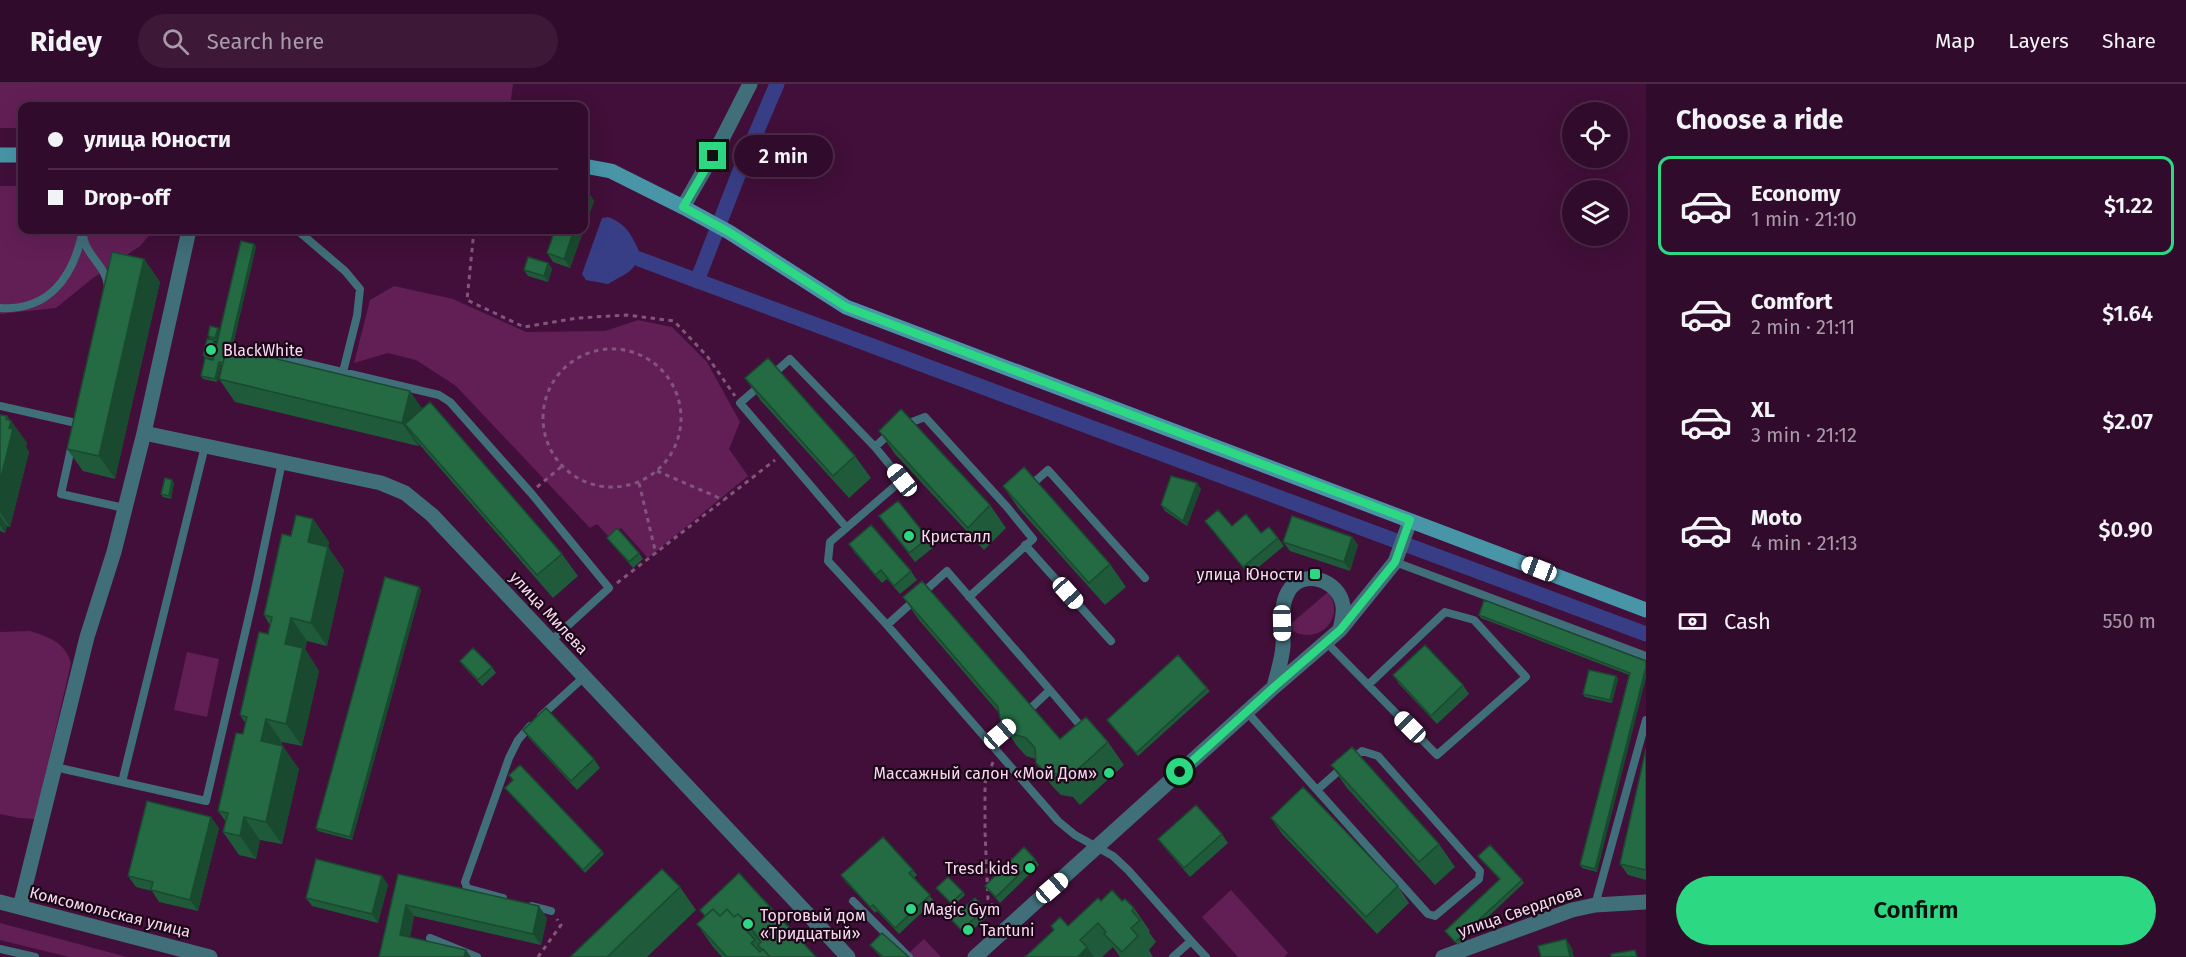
<!DOCTYPE html>
<html lang="en">
<head>
<meta charset="utf-8">
<style>
  :root { --surface:#310b2b; --page:#3d1937; --text:#f1f3f6; --muted:#a89ba9; --line:#4c2b47; --accent:#2dd883 }
  body { margin:0; font-family:"Fira Sans",sans-serif; background:var(--page); color:var(--text); height:100vh; display:flex; flex-direction:column; font-size:22px; white-space:nowrap }
  * { box-sizing:border-box; margin:0 }
  p { font-size:20px; color:var(--muted) }
  .icon { flex:none; width:33px; height:33px; fill:none; stroke:currentColor; stroke-width:2; stroke-linecap:round; stroke-linejoin:round }
  .map { position:relative; flex:1; overflow:hidden }
  .panel { display:flex; flex-direction:column; background:var(--surface); width:540px }
  .panel>* { flex:none }
  .banner { position:absolute; left:18px; top:18px; width:570px; height:132px; border-radius:12px; box-shadow:0 6px 24px #0002,0 0 0 2px var(--line); display:grid; align-content:center; height:132px; padding:0 30px; background:var(--surface) }
  .buttons { position:absolute; left:1562px; top:18px; display:grid; gap:12px }
  .buttons a { display:grid; place-items:center; width:66px; height:66px; border-radius:50%; background:var(--surface); box-shadow:0 6px 24px #0002,0 0 0 2px var(--line); font-size:30px }
  .end { position:absolute; width:27px; height:27px; margin:-14px; border:8px solid #2dd883; background:#111; box-shadow:0 0 0 3px #111 }
  .from { border-radius:50% }
  .bubble { position:absolute; height:42px; border-radius:21px; background:var(--surface); box-shadow:0 6px 24px #0002,0 0 0 2px var(--line); font-size:20px; font-weight:600; line-height:42px; text-align:center }
  .car { position:absolute; width:18px; height:36px; margin:-18px -9px; border-radius:8px; box-shadow:0 0 4px 2px #0007; background:linear-gradient(#fff 24%,#345 0 40%,#fff 0 76%,#345 0 86%,#fff 0) }
  .banner b { display:flex; align-items:center; gap:21px; height:57px; font-size:22px }
  .banner b+b { border-top:2px solid var(--line) }
  .banner i { width:15px; height:15px; background:var(--text) }
  ul { padding:0; list-style:none }
  li { display:flex; align-items:center; gap:18px; height:99px; margin:0 12px 9px; padding:0 18px; border:3px solid transparent; border-radius:12px }
  li div { flex:1 }
  li b { display:block; font-size:22px }
  li em { font-style:normal; font-weight:600 }
  li.active { border-color:var(--accent) }
  li>.icon { width:54px; height:54px; stroke-width:1.5 }
  h2 { padding:0 30px; font-size:27px; line-height:72px }
  .pay { display:flex; align-items:center; gap:15px; height:66px; padding:0 30px; font-size:22px }
  .pay p { margin-inline-start:auto }
  .button { display:flex; gap:12px; margin-top:auto; padding:12px 30px }
  .button a { flex:1; height:69px; border-radius:36px; background:var(--accent); color:#111; font-size:24px; font-weight:600; line-height:69px; text-align:center }
  header { display:flex; align-items:center; gap:36px; box-sizing:border-box; height:84px; padding:0 30px; background:var(--surface); border-bottom:2px solid var(--line) }
  header strong { font-size:28px }
  nav { display:flex; gap:33px; margin-inline-start:auto; font-size:21px }
  .search { width:420px; height:54px; background:var(--page); display:flex; align-items:center; gap:15px; box-sizing:border-box; padding:0 21px; border-radius:33px; color:var(--muted); font-size:22px }
  main { display:flex; flex:1; min-height:0 }
  .map>svg:first-child { display:block }
  .green { fill:#621f56 }
  .water { fill:#373e86 }
  .lines { fill:none; stroke-linecap:round; stroke-linejoin:round }
  .canal { stroke:#373e86; stroke-width:15 }
  .path { stroke:#82567a; stroke-width:3; stroke-dasharray:4.5 4.5; stroke-linecap:butt }
  .lane { stroke:#406e79; stroke-width:8 }
  .street { stroke:#406e79; stroke-width:15 }
  .secondary { stroke:#4895a8; stroke-width:15 }
  .wall { fill:#1f5b3a }
  .shaded-wall { fill:#194a2f }
  .building { fill:#246a43; stroke:#194a2f; stroke-width:1.5 }
  .route { stroke:#2dd883; stroke-width:8 }
  .poi-dot { fill:#2dd883; stroke:#1c0718; stroke-width:2 }
  .labels { text-anchor:middle; dominant-baseline:central; stroke-width:4.5; stroke-linejoin:round; paint-order:stroke }
  .poi-label { font-size:16px; fill:#f9d9f0; stroke:#1c0718; text-anchor:start }
  .street-label { font-size:16px; fill:#f9d9f0; stroke:#1c0718 }
</style>
</head>
<body>
<header>
<strong>Ridey</strong>
<div class="search"><svg class="icon" aria-label="search" viewBox="0 0 24 24"><circle cx="10" cy="10" r="6"/><path d="M15 15l6 6"/></svg>Search here</div>
<nav><a>Map</a><a>Layers</a><a>Share</a></nav>
</header>
<main>
<div class="map">
<svg width="1646" height="873" viewBox="0 0 1646 873">
  <rect width="100%" height="100%" fill="#410f39"/>
  <path class="green" d="M0,0H513L510,22H22V44H0Z
    M0,102H22V146H154L140,162L93,194L56,224L0,230Z
    M394,202L453,215L526,248L605,247L638,236L672,243L707,278L740,338L729,365L748,392L648,474L621,444L609,453L597,440L590,444L456,302L416,276L388,269L354,279L370,216Z
    M1328,508C1348,535 1315,566 1287,543Z
    M30,547C49,553 66,559 71,579L35,735L19,734L0,730V548Z
    M187,568L219,575L207,633L174,626Z
    M1231,806L1288,869L1284,873H1238L1202,833Z
    M0,839L127,873H69L0,856Z
    M924,855L941,873H911L908,870Z"/>
  <path class="water" d="M608,133C627,140 632,152 640,169C635,189 624,190 608,200L586,196L582,190L602,134Z"/>
  <g class="lines">
    <path class="canal" d="M639,175L1646,550
      M697,197L739,89L777,0"/>
    <path class="path" d="M474,146L467,216L524,243L578,234L627,231L674,237L707,272L735,312
      M543 334a69 69 0 1 1 138 0a69 69 0 1 1-138 0Z
      M657,387L724,416
      M639,399L656,470
      M537,403L561,383
      M617,499L775,376
      M993,678L985,699V748L988,815L999,832
      M538,873L561,841L557,835"/>
    <path class="lane" d="M83,146C81,169 106,180 108,202
      M297,146L345,187L360,205L357,232L343,288
      M0,224C48,227 72,194 82,151
      M279,273L439,311L450,318L531,409L609,504L551,557
      M771,292L790,275L875,363L902,396L830,458L828,477L887,541L1058,737L1075,751L1113,772L1128,786L1191,857L1173,873
      M762,300L740,319L846,443
      M0,322L76,339
      M904,341L925,333L1007,423L1033,455L969,513
      M72,360L61,410L124,424
      M875,363L891,348
      M1030,402L1048,386L1145,494
      M1025,461L1111,557
      M1395,478L1646,572
      M887,541L947,487L1050,606L1030,625
      M1326,558L1437,671L1526,593L1474,536L1445,528L1368,601
      M1050,606L1084,646
      M1247,628L1428,830L1435,832L1479,795L1480,787L1378,672L1362,667L1352,675
      M541,632L584,593
      M990,659L1010,641
      M55,683L206,717L255,506L282,378
      M122,698L205,362
      M1317,706L1343,683
      M503,814L467,804L465,798L509,674L518,656L530,642
      M853,817L909,873
      M1595,821L1646,636
      M532,822L551,827
      M430,854L477,873
      M1191,857L1206,873
      M0,865L35,873"/>
    <path class="street" d="M683,123L722,55L750,0
      M144,349L381,399L405,409L432,431L848,873
      M1274,603C1277,590 1282,576 1283,562C1284,544 1279,524 1288,508C1302,483 1340,496 1343,522C1344,530 1342,537 1340,545
      M0,818L210,873
      M20,823L87,553L114,468L144,349L189,146
      M975,873L1274,603L1340,546L1395,478L1410,437
      M1443,873L1572,826L1595,821L1646,818"/>
    <path class="secondary" d="M0,71H22
      M584,82L611,87L683,123L729,148L846,223L1646,526"/>
  </g>
  <path class="wall" d="M588,108L594,117L570,184L553,178L547,169Z
    M254,160L256,163L232,264L423,324L562,470L578,492L553,514L419,360L418,362L235,318L219,295L222,281H221L217,298L203,295L201,292L213,276L217,257H214L213,275L205,274L203,271L210,255L208,252L218,244L220,246Z
    M144,175L160,198L115,395L83,387L67,365Z
    M548,179L552,185L548,198L528,192L524,186Z
    M745,294L855,372L871,394L849,414L761,317Z
    M0,331L7,332L11,337L27,359L26,363L29,368L10,443L7,442L5,449L0,447V449Z
    M879,347L990,421L1006,444L984,466L895,370Z
    M172,396L174,399L171,415L163,413L161,410Z
    M1003,402L1110,480L1126,503L1105,521L1019,425Z
    M1201,405L1187,442L1165,427L1161,421Z
    M879,432L928,454L934,463L915,478Z
    M313,435L329,458L328,463L344,486L327,562L307,557L305,565L319,587L302,662L282,658L281,662L299,685L282,760L260,756L256,775L239,771L223,748L226,738L218,727L243,650L246,640L240,631L268,550L270,541L264,531L291,452Z
    M1205,437L1232,442L1278,454L1284,462L1249,491Z
    M1352,453L1358,461L1350,487L1290,467L1283,458Z
    M607,454L639,469L643,475L633,484Z
    M849,460L911,487L917,496L900,510L887,495L882,499L855,469Z
    M419,503L421,506L352,756L318,747L316,744Z
    M903,513L1060,655L1108,658L1124,681L1080,721L1073,713L1061,711L1052,702L1036,679V675L1026,672L1017,662L1001,639L999,629L919,536Z
    M1479,531L1646,577L1597,788L1582,784L1580,781L1629,591L1481,534Z
    M460,577L492,583L496,589L482,602L464,583Z
    M1393,591L1463,601L1469,610L1437,640L1399,600Z
    M1616,592L1618,595L1612,619L1585,613L1583,610Z
    M1207,604L1210,607L1138,672L1109,639Z
    M523,646L594,675L600,684L577,706L529,654Z
    M1646,665V796L1628,791L1620,780Z
    M1331,681L1439,760L1455,783L1435,801L1347,704Z
    M505,704L602,767L604,770L585,789Z
    M1271,734L1398,802L1409,819L1377,850L1282,750Z
    M219,744L198,827L159,818L152,807L136,803L128,792Z
    M1222,750L1228,759L1190,793L1164,763L1158,755Z
    M1478,772L1522,796L1524,799L1458,861L1445,847L1500,796Z
    M1035,775L1039,781L1000,819L989,807L985,802Z
    M913,786L917,791L914,794L934,817L899,850L877,827L875,829L845,797L841,791Z
    M739,789L816,873H722L713,863L697,840L705,833L700,826Z
    M398,790L547,834L541,861L414,832L410,853L379,873Z
    M382,792L388,801L378,839L312,822L306,814Z
    M680,803L696,826L647,873H570Z
    M936,804L963,808L965,811L953,822Z
    M1101,817H1122L1134,824L1150,847L1149,848L1156,858L1149,866L1153,873H1120L1113,863L1102,873H1025L1054,847L1051,842H1068Z
    M985,825L989,831L966,852L951,835Z
    M870,861L909,873H881L875,867Z"/>
  <path class="shaded-wall" d="M588,108L594,117L570,184L564,175L574,146H584V120Z
    M254,160L256,163L228,283L226,280Z
    M144,175L160,198L115,395L99,372Z
    M548,179L552,185L548,198L544,192Z
    M218,244L220,247L217,257L215,254Z
    M214,256L216,259L213,275L211,272Z
    M219,278L221,281L217,298L215,295Z
    M410,307L426,330L405,340L419,360L418,362L402,339Z
    M7,332L10,338L11,337L27,359L26,363L29,368L10,443L0,428V397L9,344L6,335Z
    M172,396L174,399L171,415L169,412Z
    M1197,399L1201,405L1187,442L1183,437Z
    M0,432L7,442L5,449L0,441Z
    M313,435L329,458L327,469L328,463L344,486L327,562L311,539L308,458Z
    M1352,453L1358,461L1350,487L1344,478Z
    M419,503L421,506L352,756L350,753Z
    M291,534L307,557L305,565L319,587L302,662L286,640L285,560Z
    M1646,583V594L1597,788L1595,785Z
    M1616,592L1618,595L1612,619L1610,616Z
    M266,635L282,658L277,680L261,657Z
    M283,662L299,685L282,760L266,738Z
    M211,733L219,744L198,827L190,816Z
    M244,733L260,756L256,775L240,752Z
    M382,792L388,801L378,839L372,830Z
    M406,821L414,832L408,862L400,851Z
    M539,822L547,834L541,861L533,850Z
    M1566,855L1572,864L1574,873H1570Z
    M1087,863L1094,873H1078Z
    M466,866L471,873H464Z"/>
  <path class="building" d="M584,107L588,108L584,120Z
    M555,146H574L564,175L547,169Z
    M241,157L254,160L230,263H227L223,279L219,278L215,295L201,292L205,274L213,276Z
    M112,168L144,175L99,372L67,365Z
    M528,173L548,179L544,192L524,186Z
    M210,242L218,244L215,254L208,252Z
    M207,255L214,256L211,272L203,271Z
    M227,263L410,307L402,339L219,295Z
    M768,274L855,372L833,392L745,294Z
    M430,318L562,470L537,491L405,340Z
    M901,325L990,421L968,444L879,347Z
    M0,331L7,332L6,335L11,337L9,344L13,345L0,397Z
    M1024,383L1110,480L1089,499L1003,402Z
    M1171,392L1197,399L1183,437L1161,421Z
    M165,394L172,396L169,412L161,410Z
    M898,417L928,454L909,469L879,432Z
    M1218,426L1232,442L1246,430L1261,449L1269,443L1278,454L1243,483L1205,437Z
    M296,431L313,435L308,458L328,463L311,539L291,534L285,560L303,564L286,640L266,635L261,657L283,662L266,738L244,733L240,752L223,748L228,729L218,727L236,649L243,650L247,633L240,631L259,548L268,550L272,533L264,531L282,450L291,452Z
    M1292,432L1352,453L1344,478L1283,458Z
    M871,441L911,487L894,502L881,486L875,491L849,460Z
    M617,444L639,469L629,478L607,454Z
    M385,493L419,503L350,753L316,744Z
    M922,497L1060,655L1086,633L1108,658L1064,698L1057,690L1045,688L1036,679L1035,664L1026,654L1010,649L1001,639L998,623L903,513Z
    M1484,516L1646,577V583L1595,785L1580,781L1630,589L1479,531Z
    M1425,561L1463,601L1431,632L1393,591Z
    M473,564L492,583L478,596L460,577Z
    M1178,571L1207,604L1136,669L1107,636Z
    M1589,586L1616,592L1610,616L1583,610Z
    M546,624L594,675L571,697L523,646Z
    M1352,663L1439,760L1419,778L1331,681Z
    M1646,665V786L1620,780Z
    M520,681L602,767L583,786L505,704L513,696L509,691Z
    M1303,703L1398,802L1366,833L1271,734Z
    M147,717L211,733L190,816L151,806L153,798L128,792Z
    M1196,721L1222,750L1184,784L1158,755Z
    M883,753L913,786L909,789L930,811L895,844L873,821L870,823L841,791Z
    M1490,761L1522,796L1455,858L1445,847L1500,795L1478,772Z
    M1024,763L1035,775L996,813L985,802Z
    M316,775L382,792L372,830L306,814Z
    M662,785L680,803L607,873H570Z
    M739,789L816,873H770L763,865L762,866L758,861L761,858L749,841L738,830L734,833L727,825L720,832L713,825L705,832L700,826Z
    M398,790L539,822L533,850L406,821L400,851L466,866L464,873H379Z
    M948,793L963,808L951,819L936,804Z
    M1112,806L1122,817L1125,815L1134,824L1132,827L1140,836L1131,844L1138,852L1122,868L1104,850L1106,848L1098,839L1080,856L1087,863L1078,873H1025L1054,846L1051,842L1060,833L1068,842L1098,814L1101,817Z
    M975,814L985,825L961,846L951,835Z
    M713,825L720,832L727,825L734,833L738,830L749,841L745,845L755,856L751,859L760,868L763,865L770,873H727L697,840Z
    M882,849L909,873H883L870,861Z
    M1566,855L1570,873H1541L1538,862Z
    M1635,866L1637,873H1611V870Z"/>
  <g class="lines">
    <path class="route" d="M713,72L683,123L729,148L846,223L1410,436L1395,478L1340,546L1274,603L1180,688"/>
  </g>
  <g class="poi-dot">
    <circle cx="211" cy="266" r="6"/>
    <circle cx="909" cy="452" r="6"/>
    <rect x="1309" y="484" width="12" height="12" rx="3"/>
    <circle cx="1109" cy="689" r="6"/>
    <circle cx="1030" cy="784" r="6"/>
    <circle cx="911" cy="825" r="6"/>
    <circle cx="748" cy="840" r="6"/>
    <circle cx="968" cy="846" r="6"/>
  </g>
  <g class="labels">
    <g class="poi-label">
      <text x="223" y="266">BlackWhite</text>
      <text x="921" y="452">Кристалл</text>
      <text x="1303" y="490" text-anchor="end">улица Юности</text>
      <text x="1097" y="689" text-anchor="end">Массажный салон «Мой Дом»</text>
      <text x="1018" y="784" text-anchor="end">Tresd kids</text>
      <text x="923" y="825">Magic Gym</text>
      <text x="760" y="831">Торговый дом<tspan x="760" dy="18">«Тридцатый»</tspan></text>
      <text x="980" y="846">Tantuni</text>
    </g>
    <g class="street-label">
      <text transform="translate(549 529) rotate(47)">улица Милева</text>
      <text transform="translate(1520 827) rotate(-19)">улица Свердлова</text>
      <text transform="translate(110 828) rotate(14)">Комсомольская улица</text>
    </g>
  </g>
</svg>
<div class="buttons">
<a><svg class="icon" aria-label="locate" viewBox="0 0 24 24"><circle cx="12" cy="12" r="6"/><path d="M12 2v4M12 18v4M2 12h4M18 12h4"/></svg></a>
<a><svg class="icon" aria-label="layers" viewBox="0 0 24 24"><path d="M12 4l9 5-9 5-9-5zM3 14l9 5 9-5"/></svg></a>
</div>
<i class="end from" style="left:1180px;top:688px"></i>
<i class="end" style="left:713px;top:72px"></i>
<div class="bubble" style="left:734px;top:51px;width:99px">2 min</div>
<i class="car" style="left:902px;top:396px;rotate:321deg"></i>
<i class="car" style="left:1539px;top:485px;rotate:291deg"></i>
<i class="car" style="left:1068px;top:509px;rotate:138deg"></i>
<i class="car" style="left:1282px;top:539px;rotate:179deg"></i>
<i class="car" style="left:1410px;top:643px;rotate:315deg"></i>
<i class="car" style="left:1000px;top:650px;rotate:49deg"></i>
<i class="car" style="left:1052px;top:804px;rotate:49deg"></i>
<div class="banner">
<b><i class="from"></i>улица Юности</b>
<b><i></i>Drop-off</b>
</div>
</div>
<section class="panel">
<h2>Choose a ride</h2>
<ul>
<li class="active"><svg class="icon" aria-label="car" viewBox="0 0 24 24"><path d="M5 17H2v-5l4-1 3-4h7l3 4 3 1v5h-3M9 17h6M6 11h13"/><circle cx="7" cy="17" r="2"/><circle cx="17" cy="17" r="2"/></svg><div><b>Economy</b><p>1 min · 21:10</p></div><em>$1.22</em></li>
<li><svg class="icon" aria-label="car" viewBox="0 0 24 24"><path d="M5 17H2v-5l4-1 3-4h7l3 4 3 1v5h-3M9 17h6M6 11h13"/><circle cx="7" cy="17" r="2"/><circle cx="17" cy="17" r="2"/></svg><div><b>Comfort</b><p>2 min · 21:11</p></div><em>$1.64</em></li>
<li><svg class="icon" aria-label="car" viewBox="0 0 24 24"><path d="M5 17H2v-5l4-1 3-4h7l3 4 3 1v5h-3M9 17h6M6 11h13"/><circle cx="7" cy="17" r="2"/><circle cx="17" cy="17" r="2"/></svg><div><b>XL</b><p>3 min · 21:12</p></div><em>$2.07</em></li>
<li><svg class="icon" aria-label="car" viewBox="0 0 24 24"><path d="M5 17H2v-5l4-1 3-4h7l3 4 3 1v5h-3M9 17h6M6 11h13"/><circle cx="7" cy="17" r="2"/><circle cx="17" cy="17" r="2"/></svg><div><b>Moto</b><p>4 min · 21:13</p></div><em>$0.90</em></li>
</ul>
<div class="pay"><svg class="icon" aria-label="cash" viewBox="0 0 24 24"><path d="M3 7h18v10H3z"/><circle cx="12" cy="12" r="2"/></svg>Cash<p>550 m</p></div>
<div class="button"><a>Confirm</a></div>
</section>
</main>
</body>
</html>
